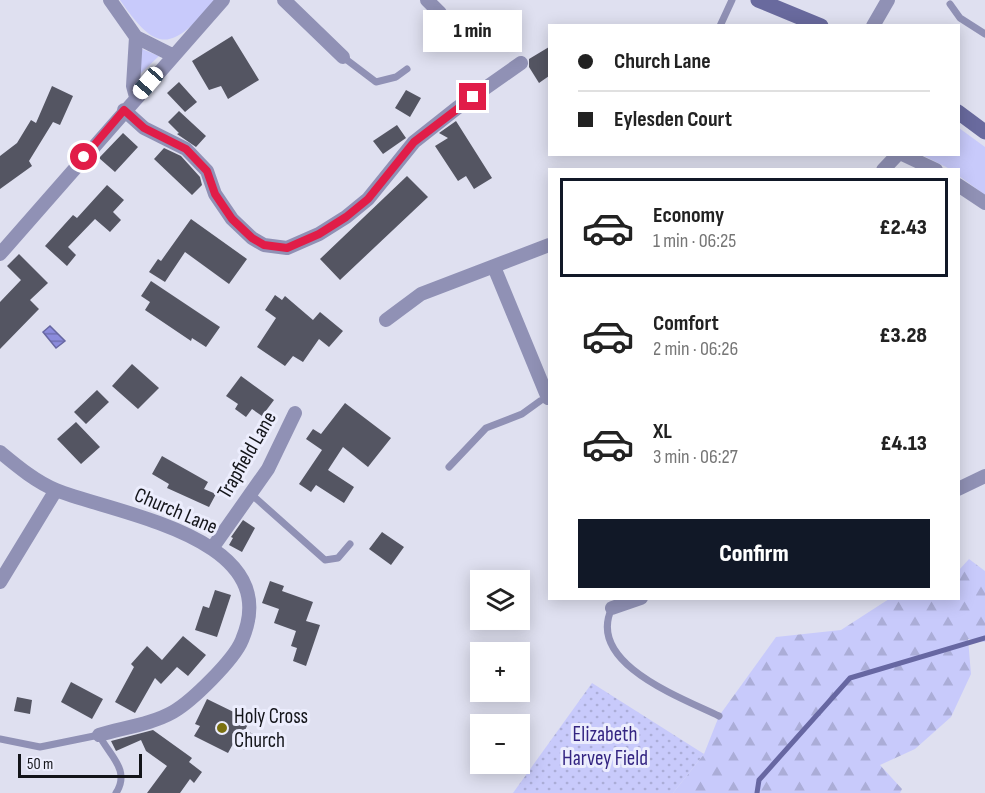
<!DOCTYPE html>
<html lang="en">
<head>
<meta charset="utf-8">
<style>
  :root { --surface:#fff; --page:#f6f6f6; --text:#222; --muted:#767676; --line:#e0e0e0; --accent:#111827 }
  body { margin:0; font-family:"Sofia Sans Condensed",sans-serif; background:var(--page); color:var(--text); height:100vh; display:flex; flex-direction:column; font-size:22px; white-space:nowrap }
  * { box-sizing:border-box; margin:0 }
  p { font-size:20px; color:var(--muted) }
  .icon { flex:none; width:33px; height:33px; fill:none; stroke:currentColor; stroke-width:2; stroke-linecap:round; stroke-linejoin:round }
  .map { position:relative; flex:1; overflow:hidden }
  .panel { position:absolute; left:548px; top:168px; width:412px; height:432px; display:flex; flex-direction:column; background:var(--surface); border-radius:0px; box-shadow:0 3px 15px #0003 }
  .panel>* { flex:none }
  .guide { position:absolute; left:548px; top:24px; width:412px; height:132px; border-radius:0px; box-shadow:0 3px 15px #0003; display:grid; align-content:center; height:132px; padding:0 30px; background:var(--surface) }
  .controls { position:absolute; left:470px; top:570px; display:grid; gap:12px }
  .controls a { display:grid; place-items:center; width:60px; height:60px; border-radius:0px; background:var(--surface); box-shadow:0 3px 15px #0003; font-size:30px }
  .scale { position:absolute; left:18px; bottom:15px; width:124px; box-sizing:border-box; padding-left:6px; border:3px solid #131419; border-top:0; font-size:16px; line-height:21px; white-space:nowrap; color:#131419; -webkit-text-stroke:4px #ecedfd; paint-order:stroke }
  .end { position:absolute; width:27px; height:27px; margin:-14px; border:8px solid #e11d48; background:#fff; box-shadow:0 0 0 3px #fff }
  .from { border-radius:50% }
  .bubble { position:absolute; height:42px; border-radius:0px; background:var(--surface); box-shadow:0 3px 15px #0003; font-size:20px; font-weight:800; line-height:42px; text-align:center }
  .car { position:absolute; width:18px; height:36px; margin:-18px -9px; border-radius:8px; box-shadow:0 0 4px 2px #0007; background:linear-gradient(#fff 24%,#345 0 40%,#fff 0 76%,#345 0 86%,#fff 0) }
  .guide b { display:flex; align-items:center; gap:21px; height:57px; font-size:22px }
  .guide b+b { border-top:2px solid var(--line) }
  .guide i { width:15px; height:15px; background:var(--text) }
  ul { padding:10px 0 0; list-style:none }
  li { display:flex; align-items:center; gap:18px; height:99px; margin:0 12px 9px; padding:0 18px; border:3px solid transparent; border-radius:0px }
  li div { flex:1 }
  li b { display:block; font-size:22px }
  li em { font-style:normal; font-weight:800 }
  li.current { border-color:var(--accent) }
  li>.icon { width:54px; height:54px; stroke-width:1.5 }
  .cta { display:flex; gap:12px; margin-top:auto; padding:12px 30px }
  .cta a { flex:1; height:69px; border-radius:0px; background:var(--accent); color:#fff; font-size:24px; font-weight:800; line-height:69px; text-align:center }
  .map>svg:first-child { display:block }
  .grass { fill:#c8cafb }
  .forest { fill:url(#forest-firs) }
  .park { fill:url(#park-dots) }
  .water { fill:url(#water-rules); stroke:#6767a2; stroke-width:1.5 }
  .lines { fill:none; stroke-linecap:round; stroke-linejoin:round }
  .stream { stroke:#6767a2; stroke-width:5 }
  .building { fill:#545562 }
  .lane { stroke:#9091b5; stroke-width:7 }
  .street { stroke:#9091b5; stroke-width:14 }
  .secondary { stroke:#696a9e; stroke-width:15 }
  .route { stroke:#e11d48; stroke-width:8 }
  .poi-dot { fill:#7b7111; stroke:#ecedfd; stroke-width:2 }
  .labels { text-anchor:middle; dominant-baseline:central; stroke-width:6; stroke-linejoin:round; paint-order:stroke }
  .street-label { font-size:21px; fill:#131419; stroke:#ecedfd }
  .poi-label { font-size:21px; fill:#131419; stroke:#ecedfd; text-anchor:start }
  .park-label { font-size:21px; fill:#342582; stroke:#ecedfd }
</style>
</head>
<body>
<div class="map">
<svg width="985" height="793" viewBox="0 0 985 793">
  <defs>
    <pattern id="forest-firs" width="22" height="20" patternUnits="userSpaceOnUse" patternTransform="scale(1.5)"><rect width="22" height="20" fill="#c8cafb"/><path d="M5 1l3.5 6h-7zM16 11l3.5 6h-7z" fill="#abadd7"/></pattern>
    <pattern id="park-dots" width="8" height="8" patternUnits="userSpaceOnUse" patternTransform="scale(1.5)"><rect width="8" height="8" fill="#c8cafb"/><path d="M2 2h.1M6 6h.1" fill="none" stroke="#abadd7" stroke-width="1.8" stroke-linecap="round"/></pattern>
    <pattern id="water-rules" width="6" height="5" patternUnits="userSpaceOnUse" patternTransform="scale(1.5)"><rect width="6" height="5" fill="#8b8bdc"/><path d="M0 2.5h6" fill="none" stroke="#7070b2"/></pattern>
  </defs>
  <rect width="100%" height="100%" fill="#dfe0f0"/>
  <path class="grass" d="M120,0H218C173,45 161,60 120,0Z
    M137,47L159,56L137,77Z
    M959,128L985,147V195L959,176L958,170L950,169L922,155L958,154Z"/>
  <path class="forest" d="M969,559L985,571V642L968,639L971,674L951,717L915,749L880,765L902,789L900,793H673L704,754L719,716L776,637L841,630L889,599L958,598L959,570Z"/>
  <path class="park" d="M592,683L704,754L673,793H513Z"/>
  <path class="water" d="M50,326L65,341L56,348L43,332Z"/>
  <g class="lines">
    <path class="stream" d="M757,793L759,780L850,678L985,638"/>
  </g>
  <path class="building" d="M232,36L259,80L228,99L221,86L209,90L192,61Z
    M549,47V76L539,83L529,67V59Z
    M179,82L197,102L185,112L167,93Z
    M52,86L73,96L60,125L53,122L29,161L32,166L0,189V156L17,143L31,120L36,123Z
    M406,90L421,98L410,117L395,108Z
    M179,111L206,136L196,147L177,134L179,133L168,122Z
    M456,121L492,178L474,189L466,176L458,181L435,146L448,138L439,133Z
    M397,125L406,138L383,154L373,141Z
    M123,133L138,147L115,172L99,158Z
    M164,148L181,156L200,177L202,185L192,195L154,159Z
    M407,176L428,197L340,280L320,259Z
    M107,185L124,200L113,212L121,220L110,232L95,219L68,247L76,255L67,266L45,246L73,215L77,218Z
    M191,219L247,259L229,284L185,252L165,282L149,272L158,259L161,261Z
    M19,254L48,283L30,300L39,309L0,349V302L21,280L7,266Z
    M151,281L220,327L206,347L192,338L191,341L145,310L150,302L141,296Z
    M275,295L282,300L285,296L313,320L320,312L343,331L329,347L319,339L303,362L293,356L285,366L257,347L276,318L265,310Z
    M132,364L159,388L138,409L112,386Z
    M241,376L274,400L262,416L252,409L246,417L235,409L238,404L226,396Z
    M97,390L109,402L86,424L74,412Z
    M345,403L391,438L368,467L343,447L328,470L354,487L344,503L316,485L311,492L299,484L322,450L306,439L313,429L321,434Z
    M76,422L100,447L81,464L57,439Z
    M162,456L208,482L204,489L216,494L209,507L167,488L169,484L152,474Z
    M243,520L255,528L242,552L229,545L233,538L231,537Z
    M382,532L404,547L391,565L369,549Z
    M270,581L284,586L282,591L313,602L306,621L320,625L306,666L293,661L297,648L291,646L296,631L274,623L279,609L262,603Z
    M215,590L231,595L217,637L195,630L203,606L209,608Z
    M183,636L206,655L188,676L177,667L161,684L155,678L135,713L115,702L134,667L131,664L147,646L162,660Z
    M71,682L103,699L92,719L61,702Z
    M17,697L32,700L30,714L14,711Z
    M207,699L250,720L245,730L253,734L245,750L233,744L228,753L194,736L200,726L195,724Z
    M153,730L192,758L189,762L202,772L194,783L190,779L180,793H147L167,766L146,751L141,740L116,751L111,741Z"/>
  <g class="lines">
    <path class="lane" d="M950,4L960,18L985,34
      M720,26L732,0
      M343,57L376,82L396,77L407,69
      M449,467L486,428L522,414L540,401
      M251,494L325,560L338,558L350,544
      M612,608C585,663 682,698 719,716
      M0,739L40,747L99,735C109,755 131,770 116,793"/>
    <path class="street" d="M110,0L136,37L133,86L136,97
      M284,0L343,57
      M427,0L440,13
      M873,26L888,0
      M136,37L172,55
      M124,110L144,128L186,149L207,171L215,194L232,219L252,238L264,245L287,248L319,234L346,217L368,199L414,142L457,108L521,63
      M902,154L936,170
      M883,170L898,154
      M958,185L985,203
      M0,254L223,0
      M494,267L548,398
      M386,320L421,294L549,245
      M0,452C17,466 36,482 56,490C119,515 286,537 242,640C234,660 192,701 173,712C152,724 122,728 99,735
      M958,489L985,476
      M213,547L268,469L295,413
      M0,582L56,490
      M612,608L641,598"/>
    <path class="secondary" d="M758,0L821,26
      M958,112L985,132"/>
  </g>
  <g class="lines">
    <path class="route" d="M84,157L124,110L144,128L186,149L207,171L215,194L232,219L252,238L264,245L287,248L319,234L346,217L368,199L414,142L473,97"/>
  </g>
  <circle class="poi-dot" cx="222" cy="728" r="6"/>
  <g class="labels">
    <g class="street-label">
      <text transform="translate(247 455) rotate(-60)">Trapfield Lane</text>
      <text transform="translate(176 511) rotate(23)">Church Lane</text>
    </g>
    <g class="poi-label">
      <text x="234" y="716">Holy Cross<tspan x="234" dy="24">Church</tspan></text>
    </g>
    <g class="park-label">
      <text x="605" y="734">Elizabeth<tspan x="605" dy="24">Harvey Field</tspan></text>
    </g>
  </g>
</svg>
<div class="controls">
<a><svg class="icon" aria-label="layers" viewBox="0 0 24 24"><path d="M12 4l9 5-9 5-9-5zM3 14l9 5 9-5"/></svg></a>
<a>+</a>
<a>−</a>
</div>
<div class="scale">50 m</div>
<i class="end from" style="left:84px;top:157px"></i>
<i class="end" style="left:473px;top:97px"></i>
<div class="bubble" style="left:423px;top:10px;width:99px">1 min</div>
<i class="car" style="left:148px;top:83px;rotate:221deg"></i>
<div class="guide">
<b><i class="from"></i>Church Lane</b>
<b><i></i>Eylesden Court</b>
</div>
<section class="panel">
<ul>
<li class="current"><svg class="icon" aria-label="car" viewBox="0 0 24 24"><path d="M5 17H2v-5l4-1 3-4h7l3 4 3 1v5h-3M9 17h6M6 11h13"/><circle cx="7" cy="17" r="2"/><circle cx="17" cy="17" r="2"/></svg><div><b>Economy</b><p>1 min · 06:25</p></div><em>£2.43</em></li>
<li><svg class="icon" aria-label="car" viewBox="0 0 24 24"><path d="M5 17H2v-5l4-1 3-4h7l3 4 3 1v5h-3M9 17h6M6 11h13"/><circle cx="7" cy="17" r="2"/><circle cx="17" cy="17" r="2"/></svg><div><b>Comfort</b><p>2 min · 06:26</p></div><em>£3.28</em></li>
<li><svg class="icon" aria-label="car" viewBox="0 0 24 24"><path d="M5 17H2v-5l4-1 3-4h7l3 4 3 1v5h-3M9 17h6M6 11h13"/><circle cx="7" cy="17" r="2"/><circle cx="17" cy="17" r="2"/></svg><div><b>XL</b><p>3 min · 06:27</p></div><em>£4.13</em></li>
</ul>
<div class="cta"><a>Confirm</a></div>
</section>
</div>
</body>
</html>
